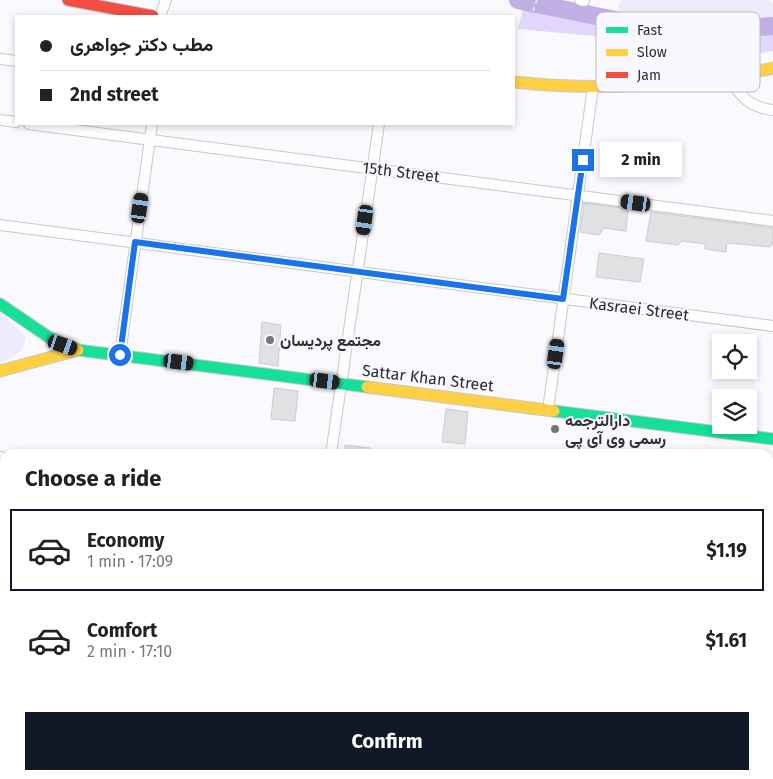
<!DOCTYPE html>
<html lang="en">
<head>
<meta charset="utf-8">
<style>
  :root { --surface:#fff; --page:#f6f6f6; --text:#222; --muted:#767676; --line:#e0e0e0; --accent:#111827 }
  body { margin:0; font-family:"Fira Sans",Vazirmatn,sans-serif; background:var(--page); color:var(--text); height:100vh; display:flex; flex-direction:column; font-size:19px; white-space:nowrap }
  * { box-sizing:border-box; margin:0 }
  p { font-size:16px; color:var(--muted) }
  .icon { flex:none; width:28px; height:28px; fill:none; stroke:currentColor; stroke-width:2; stroke-linecap:round; stroke-linejoin:round }
  .map { position:relative; flex:1; overflow:hidden }
  .side { position:absolute; left:0px; top:449px; width:774px; height:331px; display:flex; flex-direction:column; background:var(--surface); border-radius:15px 15px 0 0; box-shadow:0 2px 8px #0003 }
  .side>* { flex:none }
  .top-card { position:absolute; left:15px; top:15px; width:500px; height:110px; border-radius:0px; box-shadow:0 2px 8px #0003; display:grid; align-content:center; height:110px; padding:0 25px; background:var(--surface) }
  .controls { position:absolute; left:712px; top:334px; display:grid; gap:10px }
  .controls a { display:grid; place-items:center; width:45px; height:45px; border-radius:0px; background:var(--surface); box-shadow:0 2px 8px #0003; font-size:25px }
  .end { position:absolute; width:22px; height:22px; margin:-11px; border:6px solid #1a73e8; background:#fff; box-shadow:0 0 0 2px #fff }
  .from { border-radius:50% }
  .bubble { position:absolute; height:35px; border-radius:0px; background:var(--surface); box-shadow:0 2px 8px #0003; font-size:16px; font-weight:700; line-height:35px; text-align:center }
  .car { position:absolute; width:15px; height:30px; margin:-15px -8px; border-radius:6px; box-shadow:0 0 4px 1px #0007; background:linear-gradient(#222 24%,#8ab4d8 0 40%,#222 0 76%,#8ab4d8 0 86%,#222 0) }
  .top-card b { display:flex; align-items:center; gap:18px; height:48px; font-size:19px }
  .top-card b+b { border-top:1px solid var(--line) }
  .top-card i { width:12px; height:12px; background:var(--text) }
  ul { padding:0; list-style:none }
  li { display:flex; align-items:center; gap:15px; height:82px; margin:0 10px 8px; padding:0 15px; border:2px solid transparent; border-radius:0px }
  li div { flex:1 }
  li b { display:block; font-size:19px }
  li em { font-style:normal; font-weight:700 }
  li.selected { border-color:var(--accent) }
  li>.icon { width:45px; height:45px; stroke-width:1.5 }
  h2 { padding:0 25px; font-size:22px; line-height:60px }
  .button { display:flex; gap:10px; margin-top:auto; padding:10px 25px }
  .button a { flex:1; height:58px; border-radius:0px; background:var(--accent); color:#fff; font-size:20px; font-weight:700; line-height:58px; text-align:center }
  .map>svg:first-child { display:block }
  .green { fill:#eeeafc }
  .forest { fill:#e2d7fc }
  .lines { fill:none; stroke-linecap:round; stroke-linejoin:round }
  .river { stroke:#c0afe5; stroke-width:18 }
  .building { fill:#e1e0e3; stroke:#cdcccf }
  .street-casing { stroke:#c8c8ca; stroke-width:12 }
  .fast-casing { stroke:#c8c8ca; stroke-width:13 }
  .slow-casing { stroke:#c8c8ca; stroke-width:13 }
  .jam-casing { stroke:#c8c8ca; stroke-width:13 }
  .path { stroke:#e2e2e3; stroke-width:2; stroke-dasharray:4 4; stroke-linecap:butt }
  .street { stroke:#fefeff; stroke-width:10 }
  .fast { stroke:#16e098; stroke-width:11 }
  .slow { stroke:#ffcf43; stroke-width:11 }
  .jam { stroke:#f24e42; stroke-width:11 }
  .route { stroke:#1a73e8; stroke-width:6 }
  .poi-dot { fill:#757578; stroke:#f9f8fe; stroke-width:2 }
  .labels { text-anchor:middle; dominant-baseline:central; stroke-width:4; stroke-linejoin:round; paint-order:stroke }
  .street-label { font-size:16px; fill:#2e2e30; stroke:#f9f8fe }
  .poi-label { font-size:16px; font-weight:bold; fill:#2e2e30; stroke:#f9f8fe; text-anchor:start }
  .key { fill:#f9f8fe; stroke:#bcbbc0; stroke-width:1 }
  .key-label { font-size:14px; fill:#2e2e30 }
</style>
</head>
<body>
<div class="map">
<svg width="773" height="779" viewBox="0 0 773 779">
  <rect width="100%" height="100%" fill="#faf9fd"/>
  <path class="green" d="M621,0H769L773,4V21L734,26H671L616,13Z
    M0,312L26,337C23,352 13,358 0,363Z
    M769,655L773,657V731L769,741Z"/>
  <path class="forest" d="M524,5L664,33L752,34L773,30V51L686,65L684,47L628,39L518,29Z"/>
  <g class="lines">
    <path class="river" d="M518,0L534,4
      M537,4L669,31L699,32L773,26"/>
  </g>
  <path class="building" d="M584,203L628,209L626,231L604,228L599,235L580,232Z
    M651,212L773,228V244L770,247L727,243L726,252L705,249V244L682,241L678,245L646,241Z
    M599,253L644,259L640,282L596,277Z
    M262,322L281,325L278,366L259,363Z
    M274,388L298,391L295,421L271,419Z
    M446,409L468,412L465,444L442,442Z
    M345,445L370,448V454H344Z"/>
  <g class="lines">
    <g class="street-casing">
      <path id="street" d="M580,0L584,1
        M160,16L166,0
        M0,59L16,61
        M727,78C742,96 748,107 773,110
        M0,120L16,122
        M29,124L773,221
        M0,225L773,326
        M120,355L152,124
        M548,410L593,87
        M331,454L379,124
        M0,457L5,458
        M769,538L773,540
        M0,559L5,560
        M769,650L773,652
        M0,661L5,662
        M0,750H5
        M769,772L773,773
        M36,779V775"/>
    </g>
    <g class="fast-casing">
      <path id="fast" d="M0,304L50,338L78,350L367,387
        M554,411L773,439
        M769,490L773,480
        M658,779L660,775"/>
    </g>
    <g class="slow-casing">
      <path id="slow" d="M514,82C599,91 689,86 773,68
        M0,371L78,350
        M367,387L554,411"/>
    </g>
    <g class="jam-casing">
      <path id="jam" d="M68,0L153,16"/>
    </g>
    <path class="path" d="M533,11L537,0"/>
    <use href="#street" class="street"/>
    <use href="#fast" class="fast"/>
    <use href="#slow" class="slow"/>
    <use href="#jam" class="jam"/>
  </g>
  <g class="lines">
    <path class="route" d="M120,355L135,242L563,299L583,160"/>
  </g>
  <g class="poi-dot">
    <circle cx="270" cy="340" r="5"/>
    <circle cx="555" cy="429" r="5"/>
  </g>
  <g class="labels">
    <g class="street-label">
      <text transform="translate(401 172) rotate(7)">15th Street</text>
      <text transform="translate(639 309) rotate(7)">Kasraei Street</text>
      <text transform="translate(428 378) rotate(7)">Sattar Khan Street</text>
    </g>
    <g class="poi-label">
      <text x="280" y="340">مجتمع پردیسان</text>
      <text x="565" y="420">دارالترجمه<tspan x="565" dy="18">رسمی وی آی پی</tspan></text>
    </g>
  </g>
  <rect x="596" y="12" width="164" height="80" rx="8" class="key"/>
  <rect x="606" y="27" width="22" height="6" fill="#16e098"/>
  <rect x="606" y="49" width="22" height="7" fill="#ffcf43"/>
  <rect x="606" y="72" width="22" height="6" fill="#f24e42"/>
  <g class="key-label">
    <text x="637" y="35">Fast</text>
    <text x="637" y="57">Slow</text>
    <text x="637" y="80">Jam</text>
  </g>
</svg>
<div class="controls">
<a><svg class="icon" aria-label="locate" viewBox="0 0 24 24"><circle cx="12" cy="12" r="6"/><path d="M12 2v4M12 18v4M2 12h4M18 12h4"/></svg></a>
<a><svg class="icon" aria-label="layers" viewBox="0 0 24 24"><path d="M12 4l9 5-9 5-9-5zM3 14l9 5 9-5"/></svg></a>
</div>
<i class="end from" style="left:120px;top:355px"></i>
<i class="end" style="left:583px;top:160px"></i>
<div class="bubble" style="left:600px;top:142px;width:82px">2 min</div>
<i class="car" style="left:636px;top:203px;rotate:278deg"></i>
<i class="car" style="left:140px;top:208px;rotate:8deg"></i>
<i class="car" style="left:365px;top:220px;rotate:188deg"></i>
<i class="car" style="left:63px;top:345px;rotate:109deg"></i>
<i class="car" style="left:556px;top:354px;rotate:8deg"></i>
<i class="car" style="left:179px;top:362px;rotate:97deg"></i>
<i class="car" style="left:325px;top:381px;rotate:97deg"></i>
<div class="top-card">
<b><i class="from"></i>مطب دکتر جواهری</b>
<b><i></i>2nd street</b>
</div>
<section class="side">
<h2>Choose a ride</h2>
<ul>
<li class="selected"><svg class="icon" aria-label="car" viewBox="0 0 24 24"><path d="M5 17H2v-5l4-1 3-4h7l3 4 3 1v5h-3M9 17h6M6 11h13"/><circle cx="7" cy="17" r="2"/><circle cx="17" cy="17" r="2"/></svg><div><b>Economy</b><p>1 min · 17:09</p></div><em>$1.19</em></li>
<li><svg class="icon" aria-label="car" viewBox="0 0 24 24"><path d="M5 17H2v-5l4-1 3-4h7l3 4 3 1v5h-3M9 17h6M6 11h13"/><circle cx="7" cy="17" r="2"/><circle cx="17" cy="17" r="2"/></svg><div><b>Comfort</b><p>2 min · 17:10</p></div><em>$1.61</em></li>
</ul>
<div class="button"><a>Confirm</a></div>
</section>
</div>
</body>
</html>
